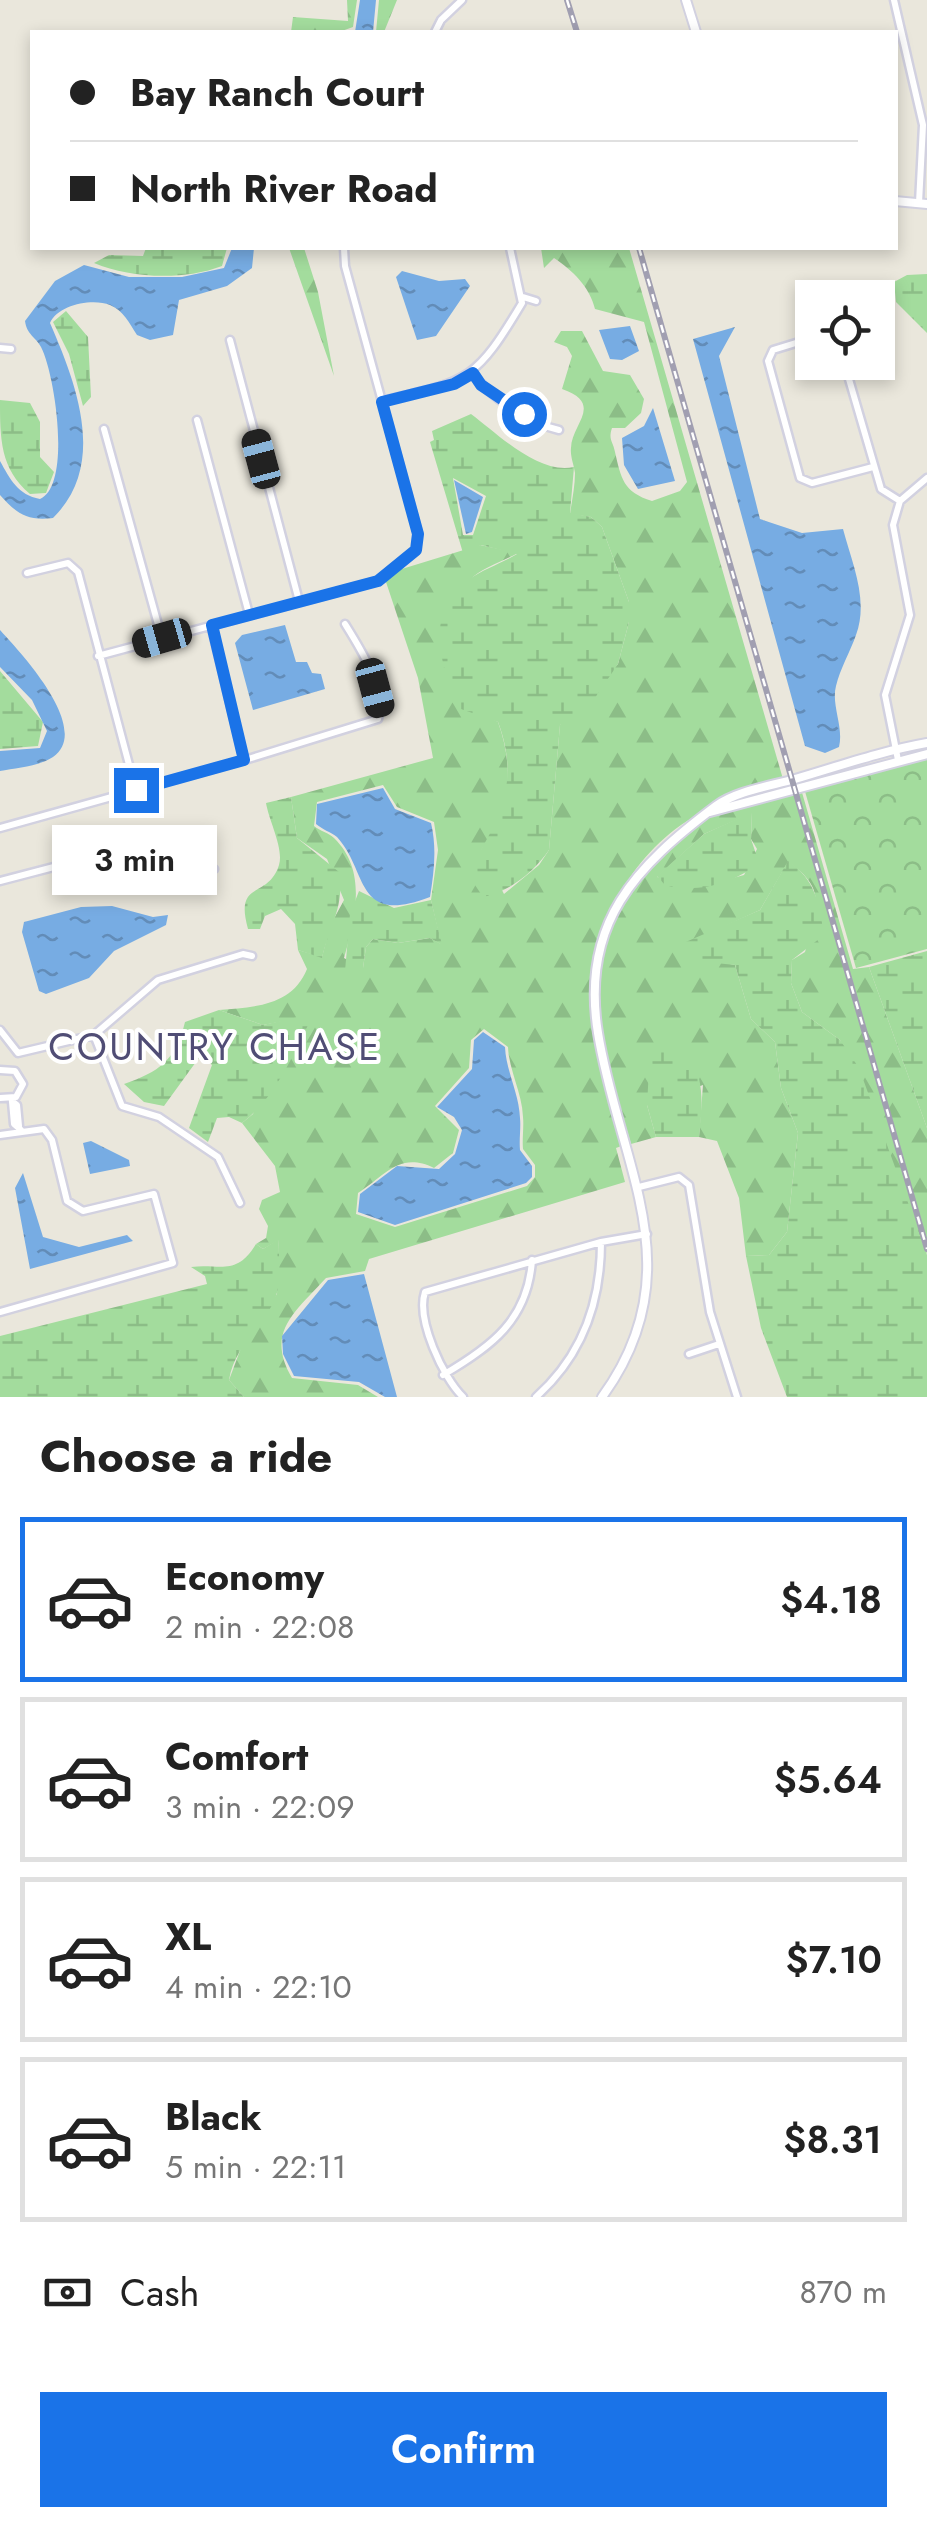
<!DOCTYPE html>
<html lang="en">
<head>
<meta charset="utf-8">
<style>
  :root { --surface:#fff; --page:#f6f6f6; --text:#222; --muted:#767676; --line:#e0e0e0; --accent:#1a73e8 }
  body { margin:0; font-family:Jost,sans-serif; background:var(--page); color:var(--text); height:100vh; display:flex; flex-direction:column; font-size:38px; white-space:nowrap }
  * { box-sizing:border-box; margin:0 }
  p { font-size:32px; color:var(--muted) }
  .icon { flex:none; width:55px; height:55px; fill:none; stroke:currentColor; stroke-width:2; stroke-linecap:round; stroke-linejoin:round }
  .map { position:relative; height:1397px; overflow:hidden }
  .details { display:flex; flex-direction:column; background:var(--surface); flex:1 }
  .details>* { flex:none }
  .top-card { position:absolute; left:30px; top:30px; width:868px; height:220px; border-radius:0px; box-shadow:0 5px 15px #0003; display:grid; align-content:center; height:220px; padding:0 40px; background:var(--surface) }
  .buttons { position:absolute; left:795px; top:280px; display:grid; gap:20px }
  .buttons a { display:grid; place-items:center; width:100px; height:100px; border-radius:0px; background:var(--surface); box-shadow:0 5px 15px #0003; font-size:50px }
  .end { position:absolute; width:45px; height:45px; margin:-22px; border:12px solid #1a73e8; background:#fff; box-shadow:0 0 0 5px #fff }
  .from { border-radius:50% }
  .bubble { position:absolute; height:70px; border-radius:0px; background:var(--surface); box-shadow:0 5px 15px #0003; font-size:32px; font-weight:600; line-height:70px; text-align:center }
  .car { position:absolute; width:30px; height:60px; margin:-30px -15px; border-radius:12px; box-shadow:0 0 8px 2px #0007; background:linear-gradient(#222 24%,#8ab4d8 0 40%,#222 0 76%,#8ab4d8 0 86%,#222 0) }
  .top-card b { display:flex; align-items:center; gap:35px; height:95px; font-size:38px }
  .top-card b+b { border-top:2px solid var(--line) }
  .top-card i { width:25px; height:25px; background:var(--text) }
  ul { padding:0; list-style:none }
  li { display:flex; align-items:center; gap:30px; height:165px; margin:0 20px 15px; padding:0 20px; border:5px solid var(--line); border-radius:0px }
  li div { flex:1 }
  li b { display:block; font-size:38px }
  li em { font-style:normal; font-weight:600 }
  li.current { border-color:var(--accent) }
  li>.icon { width:90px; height:90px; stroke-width:1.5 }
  h2 { padding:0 40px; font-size:45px; line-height:120px }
  .pay { display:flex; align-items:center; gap:25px; height:110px; padding:0 40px; font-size:38px }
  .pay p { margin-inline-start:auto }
  .action { display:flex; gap:20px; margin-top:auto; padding:20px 40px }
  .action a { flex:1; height:115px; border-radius:0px; background:var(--accent); color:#fff; font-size:40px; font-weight:600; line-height:115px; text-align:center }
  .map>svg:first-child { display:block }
  .forest { fill:url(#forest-firs); fill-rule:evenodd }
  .wetland { fill:url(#wetland-marsh); fill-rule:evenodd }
  .park { fill:url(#park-crowns) }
  .water { fill:url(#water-ripples) }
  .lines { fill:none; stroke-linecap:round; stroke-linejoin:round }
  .minor-casing { stroke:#d2d1e0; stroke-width:11 }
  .tertiary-casing { stroke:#d2d1e0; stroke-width:12 }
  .minor { stroke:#fff; stroke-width:6 }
  .tertiary { stroke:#fff; stroke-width:8 }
  .rail-casing { stroke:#a19fb1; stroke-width:6 }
  .rail { stroke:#fff; stroke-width:2.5; stroke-dasharray:8; stroke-linecap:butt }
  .route { stroke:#1a73e8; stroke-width:12 }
  .labels { text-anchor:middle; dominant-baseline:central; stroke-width:8; stroke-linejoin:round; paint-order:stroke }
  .neighbourhood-label { font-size:38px; letter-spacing:2.5px; fill:#504d75; stroke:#fff }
</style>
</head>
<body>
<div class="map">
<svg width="927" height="1397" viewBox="0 0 927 1397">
  <defs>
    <pattern id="forest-firs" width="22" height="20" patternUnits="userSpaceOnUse" patternTransform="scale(2.5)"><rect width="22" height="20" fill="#a3dc9d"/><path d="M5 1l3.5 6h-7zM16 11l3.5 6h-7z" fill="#8cbd87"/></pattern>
    <pattern id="wetland-marsh" width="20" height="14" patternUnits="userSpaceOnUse" patternTransform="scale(2.5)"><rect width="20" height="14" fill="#a3dc9d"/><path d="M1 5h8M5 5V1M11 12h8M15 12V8" fill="none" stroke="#8cbd87"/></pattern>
    <pattern id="park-crowns" width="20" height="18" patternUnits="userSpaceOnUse" patternTransform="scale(2.5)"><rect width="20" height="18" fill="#a3dc9d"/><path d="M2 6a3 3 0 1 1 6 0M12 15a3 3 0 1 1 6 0" fill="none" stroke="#8cbd87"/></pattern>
    <pattern id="water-ripples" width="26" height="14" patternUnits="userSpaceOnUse" patternTransform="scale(2.5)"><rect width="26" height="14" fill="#77ace3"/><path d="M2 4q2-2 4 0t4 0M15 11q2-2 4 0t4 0" fill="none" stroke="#628cb8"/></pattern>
  </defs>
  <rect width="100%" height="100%" fill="#eae7dc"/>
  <path class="forest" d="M347,0H357L353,27L339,32H291L293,17L348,21Z
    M379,0H397L384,32H376Z
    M289,248H304L318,292L334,376Z
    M541,248H629L783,779C753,792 720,802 692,818C625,858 585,942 592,1020C596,1062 612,1104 624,1145L616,1148L625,1182L369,1259L365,1271L326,1278C295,1312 265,1332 292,1378L358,1385L378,1397H244L229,1380L244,1340L277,1294L279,1240L263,1249L256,1244L266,1238L268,1226L259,1209L262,1200L280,1192L275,1166L242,1123L253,1114L284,1021L263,1025L219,1010C255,1007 292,1006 307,969L298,950L322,957L330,926L344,900L327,859L297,838L291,797L433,758L418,678L385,579L392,572L480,545L518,553C504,561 481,568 470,580C421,631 439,691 498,722C514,766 512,813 481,850L504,894L539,865L549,850L560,725L618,664L629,622V602L602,527L591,517L570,514C572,500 575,486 575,473C574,465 570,456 571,448C571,424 605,404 562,389L572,356L567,347L554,342L561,331H582L603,371L630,375L644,399L641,413L625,428H612C608,440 613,441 615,452C621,478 623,492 652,501L680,491L687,482L644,322L595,309C590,287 572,270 554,258L544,268ZM383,785L397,807L434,822L438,850L431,900L441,944L430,938L398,943L373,939L366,947L363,968L344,958C355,919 368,871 334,838C329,833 320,831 314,826L317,802ZM484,1029L508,1047C509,1071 522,1092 523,1117C524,1127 522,1139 523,1149L535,1165V1177L527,1186L395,1227L356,1214L358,1193C385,1176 399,1151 434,1168L453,1153L459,1130L435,1106L469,1068L471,1040Z
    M801,789L853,969L869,967L927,1128V1254L840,1040L802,1012L791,983L792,960L805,952C816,911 829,889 788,862L760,910L705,935L715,961L735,965L751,1019L775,1042L781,1088L798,1133L787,1232L769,1255L746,1256L739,1198L717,1141L699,1137L703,1085L647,1105L656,1137L631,1144C618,1099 602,1055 599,1009C593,935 638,852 706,818C734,804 770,798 801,789ZM752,813L751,839L757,849L744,875L703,886L657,877L704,834Z"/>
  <path class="wetland" d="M146,248H227L222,266C183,281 130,278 94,263L109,255L143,256Z
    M927,274V333L896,302L894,282L907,275Z
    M66,311L88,337L91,397L83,406L69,354L53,322Z
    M0,400L30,403L40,422V457L54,472L46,493L30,494C0,469 0,438 0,400Z
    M471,414C499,435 539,475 574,467L570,513L591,517L602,527L629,602V622L618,664L584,714L560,725L549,850C534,872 509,892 483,897L475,885L472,864C503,816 519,778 498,722L461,709C439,666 424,614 468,580C483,569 502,563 517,554L481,545L463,553L430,442L434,440L432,431ZM453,478L486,496L473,535H463Z
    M0,671L43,722L38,746L0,749Z
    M291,797L297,838L339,872C345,906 330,924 322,958L298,950L295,924L281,909L265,916L260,929H248C234,879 268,900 279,865C284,849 269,821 266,803Z
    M752,812L751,839L759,863C735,883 696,894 665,885L657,876L704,834Z
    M788,861C816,880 819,903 824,935L792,960L791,983L802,1012L840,1040L859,1068L927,1255V1397H787L761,1328L746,1256L769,1255L787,1232L798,1133L781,1088L775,1042L751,1019L735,965L686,960L681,944L760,910Z
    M359,891L394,908L431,900L442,945L430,938L398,943L373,939L366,947L363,968L345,971L350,914Z
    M927,951V1128L869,967Z
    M219,1010L263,1025L307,1015L310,1021C292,1057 275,1098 242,1123L229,1117L217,1118L208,1142L189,1128L212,1065L201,1055L164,1106L144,1102L124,1084C159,1072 176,1060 185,1022Z
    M668,1045L689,1050C704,1081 703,1103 699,1137H656L647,1105L650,1052Z
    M279,1239C278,1256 282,1280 276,1296C264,1328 235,1344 229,1380L244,1397H0V1336L207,1284L205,1276L191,1267C220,1263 236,1277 256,1244L263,1249Z"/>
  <path class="park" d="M927,758V949L856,968L804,788Z"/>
  <path class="water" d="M360,0H376L373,32H355Z
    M232,248H254L252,268L227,286L179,300L173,335L150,340L137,335C129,323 124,311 110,305C92,298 58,305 50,323C76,383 108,464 53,518C27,521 17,514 0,495V461C10,479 18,495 40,499C72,485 55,374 41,347C35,336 27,335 25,321L55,281L84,265L129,277H182L224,268Z
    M402,271L439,281L465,279L470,286L436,336L417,340L396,277Z
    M630,326L639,351L622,360L610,359L599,330Z
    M735,327L719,356L760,519L802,533L843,529C852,563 869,600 856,635C850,652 840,669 836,686C831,705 844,727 839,747L825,753L805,746L693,339Z
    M653,408L675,481L638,489L624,465L622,438L644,426Z
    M454,480L483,497L472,532L466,534Z
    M285,625L296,662H307L312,673L321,674L325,689L253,710L235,643L242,635Z
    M0,630C20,652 93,729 53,757C40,766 16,768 0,771V751L40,748L47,731L32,700L0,667Z
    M383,788L395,809L431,823C437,848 434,872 430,897C354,926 369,872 337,837C331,832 323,830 316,824L317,804Z
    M112,906L153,917L168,915L166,925L114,951L89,978L46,994L39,991L22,932L24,922L81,907Z
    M483,1032L505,1047C506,1071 519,1093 520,1118C521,1128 519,1139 520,1150L532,1166V1177L526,1183L395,1225L358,1212L360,1194L397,1166L439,1169L455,1154L462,1130L454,1117L437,1107L472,1069L474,1040Z
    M91,1141L129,1160L130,1166L90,1174L83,1143Z
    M23,1173L43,1237L79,1247L127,1235L133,1241L30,1269L15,1188Z
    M364,1274L397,1397H385L359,1382L294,1376L283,1354L282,1336L328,1280Z"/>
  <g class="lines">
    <g class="minor-casing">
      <path id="minor" d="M894,0L923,125L919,203
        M435,32L441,20L462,0
        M523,297L536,301
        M812,338L773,350L768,361L800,478L812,483L873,467
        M230,340L299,601
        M0,348L11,349
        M844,362L881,489L900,501
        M473,373C489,397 531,424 559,430
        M382,401C468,381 475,382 522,303L510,248
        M197,420L249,614
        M104,429L162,639
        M27,573L68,563L78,572L136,791
        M98,656L378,581L416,550L418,533L345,266L344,248
        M245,760L378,719C387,690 360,648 345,624
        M898,760L885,695L910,615L893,525L900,501L927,478
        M0,828L244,760L211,625
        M0,881L88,858L133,862L166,873L199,865L214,869
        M0,1030L18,1053L94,1035L158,980L243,954L252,956
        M94,1035L122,1106L159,1117L218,1157L240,1203
        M0,1070L15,1071L23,1084L16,1097L0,1098
        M12,1101L17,1105L19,1126
        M12,1102L14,1124L21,1130
        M0,1135L44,1129L52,1140L67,1201L83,1211L154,1194L173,1263L0,1312
        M639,1187L679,1177L689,1185L710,1312L737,1397
        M689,1354L719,1344
        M443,1375C491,1347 528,1320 532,1260
        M463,1397C443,1378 416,1319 425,1292L601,1242L647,1234
        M536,1397C582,1356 601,1302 601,1242"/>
    </g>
    <g class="tertiary-casing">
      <path id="tertiary" d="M686,0L696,32
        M895,201L927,204
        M710,812L927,754
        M602,1397C695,1270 619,1165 598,1033C580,923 636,866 716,806C736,791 771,786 795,779C839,766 882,751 927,743"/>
    </g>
    <use href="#minor" class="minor"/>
    <use href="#tertiary" class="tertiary"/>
    <g class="rail-casing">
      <path id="rail" d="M567,0L577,32
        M639,248L927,1249"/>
    </g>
    <use href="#rail" class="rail"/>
  </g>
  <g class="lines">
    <path class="route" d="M136,790L244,760L212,625L378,581L416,550L418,534L382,402L454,384L473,373L481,385L524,414"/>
  </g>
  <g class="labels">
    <g class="neighbourhood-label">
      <text x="215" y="1046">COUNTRY CHASE</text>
    </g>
  </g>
</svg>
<div class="buttons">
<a><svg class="icon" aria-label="locate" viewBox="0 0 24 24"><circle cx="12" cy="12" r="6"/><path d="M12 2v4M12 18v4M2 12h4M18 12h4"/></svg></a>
</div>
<i class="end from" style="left:524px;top:414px"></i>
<i class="end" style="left:136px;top:790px"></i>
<div class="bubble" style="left:52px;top:825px;width:165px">3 min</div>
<i class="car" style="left:261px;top:459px;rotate:345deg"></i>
<i class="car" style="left:162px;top:638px;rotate:254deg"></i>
<i class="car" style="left:375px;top:688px;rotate:165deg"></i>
<div class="top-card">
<b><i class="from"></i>Bay Ranch Court</b>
<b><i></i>North River Road</b>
</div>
</div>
<section class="details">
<h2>Choose a ride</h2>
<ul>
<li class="current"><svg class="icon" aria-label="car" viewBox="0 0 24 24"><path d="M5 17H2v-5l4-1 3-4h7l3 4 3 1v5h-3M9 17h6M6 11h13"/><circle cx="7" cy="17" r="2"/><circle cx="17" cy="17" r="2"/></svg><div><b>Economy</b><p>2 min · 22:08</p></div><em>$4.18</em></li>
<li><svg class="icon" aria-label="car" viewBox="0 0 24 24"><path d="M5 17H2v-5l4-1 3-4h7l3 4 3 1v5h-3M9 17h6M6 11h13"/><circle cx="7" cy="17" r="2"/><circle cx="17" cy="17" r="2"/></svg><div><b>Comfort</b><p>3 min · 22:09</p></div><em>$5.64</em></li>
<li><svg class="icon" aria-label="car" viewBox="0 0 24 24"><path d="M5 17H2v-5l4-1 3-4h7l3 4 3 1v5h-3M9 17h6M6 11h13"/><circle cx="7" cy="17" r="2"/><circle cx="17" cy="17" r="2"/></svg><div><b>XL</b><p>4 min · 22:10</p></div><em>$7.10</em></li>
<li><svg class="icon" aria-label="car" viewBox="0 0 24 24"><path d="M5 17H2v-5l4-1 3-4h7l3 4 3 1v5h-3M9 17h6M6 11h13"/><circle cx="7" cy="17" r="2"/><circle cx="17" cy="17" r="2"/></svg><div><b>Black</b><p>5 min · 22:11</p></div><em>$8.31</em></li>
</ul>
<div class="pay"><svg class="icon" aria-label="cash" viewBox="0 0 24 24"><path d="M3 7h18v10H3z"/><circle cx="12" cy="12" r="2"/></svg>Cash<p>870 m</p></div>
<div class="action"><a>Confirm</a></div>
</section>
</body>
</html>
